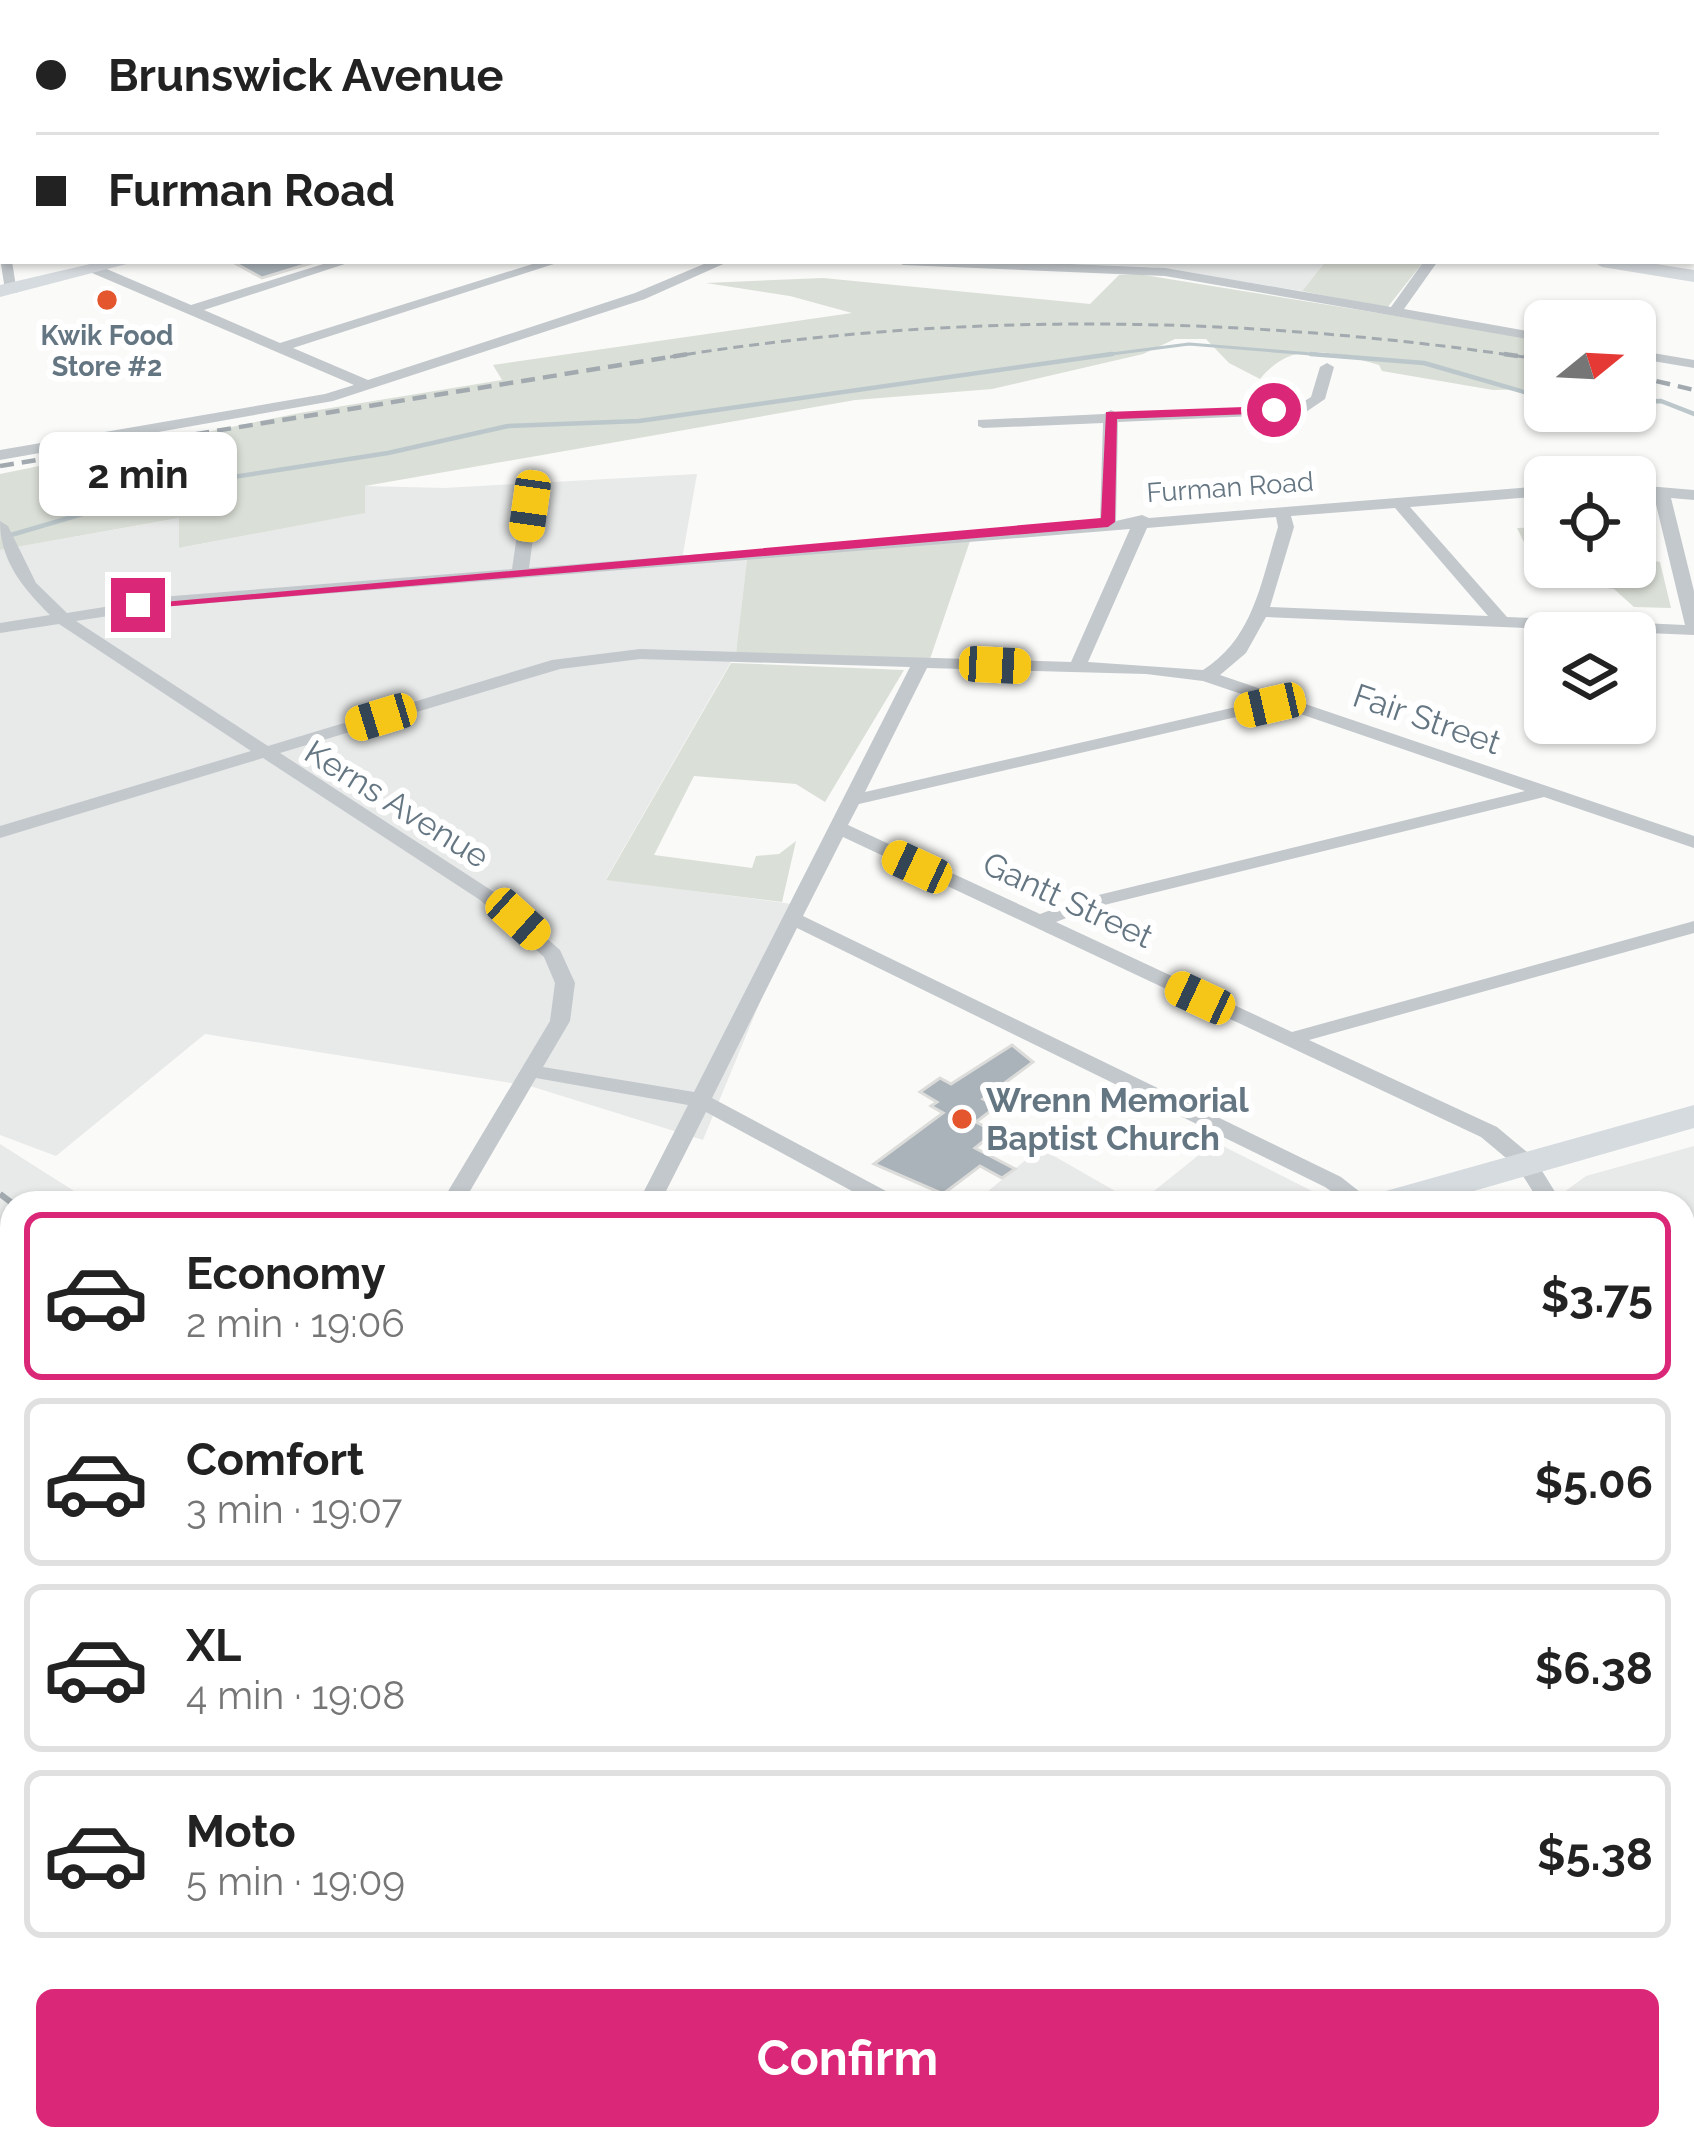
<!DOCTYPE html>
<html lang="en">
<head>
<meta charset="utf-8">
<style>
  :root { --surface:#fff; --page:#f2f2f2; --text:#222; --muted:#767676; --line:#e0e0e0; --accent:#db2777 }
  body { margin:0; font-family:Raleway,sans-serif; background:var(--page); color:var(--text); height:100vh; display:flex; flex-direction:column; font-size:45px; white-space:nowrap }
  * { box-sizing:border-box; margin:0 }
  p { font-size:39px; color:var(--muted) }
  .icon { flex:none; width:66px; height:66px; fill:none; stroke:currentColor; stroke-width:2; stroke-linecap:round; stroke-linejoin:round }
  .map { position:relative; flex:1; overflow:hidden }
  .side { position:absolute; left:0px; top:1191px; width:1695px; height:960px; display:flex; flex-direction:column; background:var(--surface); border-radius:36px 36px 0 0; box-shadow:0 3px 9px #0004 }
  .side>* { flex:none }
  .guide { position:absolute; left:0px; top:0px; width:1695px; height:264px; box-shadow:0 3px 9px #0004; display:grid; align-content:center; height:264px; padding:0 36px; background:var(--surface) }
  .needle { width:78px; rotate:72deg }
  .controls { position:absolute; left:1524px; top:300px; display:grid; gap:24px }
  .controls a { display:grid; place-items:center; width:132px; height:132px; border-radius:18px; background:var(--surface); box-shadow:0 3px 9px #0004; font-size:60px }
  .end { position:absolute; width:54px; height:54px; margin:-27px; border:15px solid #db2777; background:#fff; box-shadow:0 0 0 6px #fff }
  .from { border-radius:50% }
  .bubble { position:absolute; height:84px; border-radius:18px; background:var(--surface); box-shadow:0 3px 9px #0004; font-size:39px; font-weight:700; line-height:84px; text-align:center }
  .car { position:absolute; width:36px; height:72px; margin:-36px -18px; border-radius:15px; box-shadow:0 0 9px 3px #0007; background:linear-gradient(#f5c518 24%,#345 0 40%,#f5c518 0 76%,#345 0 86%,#f5c518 0) }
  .guide b { display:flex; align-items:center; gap:42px; height:114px; font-size:45px }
  .guide b+b { border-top:3px solid var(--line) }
  .guide i { width:30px; height:30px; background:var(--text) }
  ul { padding:21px 0 0; list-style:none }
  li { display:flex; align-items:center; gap:36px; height:168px; margin:0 24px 18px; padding:0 12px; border:6px solid var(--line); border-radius:18px }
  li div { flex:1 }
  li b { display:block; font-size:45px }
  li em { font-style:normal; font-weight:700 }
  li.active { border-color:var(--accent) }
  li>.icon { width:108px; height:108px; stroke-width:1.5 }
  .primary-button { display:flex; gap:24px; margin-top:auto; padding:24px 36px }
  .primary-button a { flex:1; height:138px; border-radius:18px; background:var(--accent); color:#fff; font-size:48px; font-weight:700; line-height:138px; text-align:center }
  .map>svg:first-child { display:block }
  .built { fill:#e8e9e9 }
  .green { fill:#dadfd7 }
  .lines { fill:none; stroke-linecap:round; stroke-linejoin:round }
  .stream-far1 { stroke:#bbc7cb; stroke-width:3 }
  .stream { stroke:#bbc7cb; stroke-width:4.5 }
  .building { fill:#aab3b9; stroke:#dcdcda; stroke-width:3 }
  .street { fill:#c3c8cc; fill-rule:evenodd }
  .secondary { fill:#d6dbdf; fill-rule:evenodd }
  .highway { fill:#d6dbdf; fill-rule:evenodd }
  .rail-far3 { stroke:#a2aab0; stroke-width:3; stroke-dasharray:10 6; stroke-linecap:butt }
  .rail-far2 { stroke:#a2aab0; stroke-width:4.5; stroke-dasharray:14 8; stroke-linecap:butt }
  .rail-far1 { stroke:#a2aab0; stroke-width:6; stroke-dasharray:18 9; stroke-linecap:butt }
  .rail { stroke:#a2aab0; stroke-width:8; stroke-dasharray:22 12; stroke-linecap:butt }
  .route { fill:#db2777 }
  .poi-dot { fill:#e4572e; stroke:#fff; stroke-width:4.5 }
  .labels { text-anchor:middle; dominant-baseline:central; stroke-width:12; stroke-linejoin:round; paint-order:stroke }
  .far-poi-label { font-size:27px; font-weight:bold; fill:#657683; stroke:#fff }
  .far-street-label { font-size:27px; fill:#657683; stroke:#fff }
  .street-label { font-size:33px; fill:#657683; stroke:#fff }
  .poi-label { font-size:33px; font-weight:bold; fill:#657683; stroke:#fff; text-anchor:start }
</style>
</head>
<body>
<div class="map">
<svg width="1694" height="2151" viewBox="0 0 1694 2151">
  <rect width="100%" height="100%" fill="#fafaf8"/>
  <path class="built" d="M983,261H1326L1302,291L1151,267Z
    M697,474L681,565L747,559L736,653L606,879L800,905L703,1140L530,1086L205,1034L56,1156L0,1135V550L180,518V548L364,513V486L444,488Z
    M1215,1142L1312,1191L1269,1203H1139Z
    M0,1144L93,1203H12V1254L0,1244Z
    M1694,1146V1607L1683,1605V1203H1549L1586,1176Z
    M1040,1148L1136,1203H974Z
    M12,1775V2139H58V2151H0V1781Z
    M196,2139H724L728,2151H197Z
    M1100,2139H1362L1369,2151H1115Z"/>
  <path class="green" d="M1326,261H1424L1387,308L1302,291Z
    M1138,274L1545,340V389L1493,390L1382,371L1379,365C1334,353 1293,338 1260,379L1229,363L1206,339H1175L1143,354L992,389L855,400L365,486V513L179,548V518L0,550V474L300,413L502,380L493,365L852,313L790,296L706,283L823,278L1090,304L1119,275Z
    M1545,527V567H1635V557L1660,562L1671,608L1634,607L1614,589L1542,579L1517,528Z
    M971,538L930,659L736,653L747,559Z
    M731,663L904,670L825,802L796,784L694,776L654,855L752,868L756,856L779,854L796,841L782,902L606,880Z
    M1683,2081L1694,2086V2151H1485L1512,2139H1683Z"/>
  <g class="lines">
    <path class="stream-far1" d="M1249,0L1257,3
      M1088,357L1189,344L1348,357"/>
    <path class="stream" d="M1311,354L1424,363L1545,398
      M1635,402L1661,401L1694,414
      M11,535L181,485L388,453L508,426L639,421L1112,354"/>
  </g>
  <path class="building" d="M231,261H318L262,278Z
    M1012,1045L1033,1062L983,1099L997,1106L976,1122L995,1132L975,1148L1015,1169L1002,1178L980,1166L943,1194L874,1164L943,1113L931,1106L937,1102L920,1092L940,1078L951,1084Z"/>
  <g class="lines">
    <path class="street" d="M0,7H3V13H0Z
      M0,61H3V69H0Z
      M1692,66L1694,67V75L1692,74Z
      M0,121H3V129H0Z
      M1692,146H1694V154H1692Z
      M0,187H3V195H0Z
      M1692,204H1694V212H1692Z
      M3,257V261H12L17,293L5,290L0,258Z
      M333,261H354L204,310L280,343L542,261H563L293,348L368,380L635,293L711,261H730L645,299L333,401L0,460V450L325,394L354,385L92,273V267H102L191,305Z
      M896,261H1001L1165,268L1391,307L1424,261H1438L1404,309L1545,334V342L1165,276L903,265Z
      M1635,350L1694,360V368L1635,358Z
      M1327,363L1334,367L1325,399L1303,414L1118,422L1116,521L1142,515L1149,518L1545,486V496L1410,507L1507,617L1685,625L1654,496L1635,495V485L1694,490V500L1671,498L1694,591V635L1266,617L1246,653L1220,675L1694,836V848L1544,797L1092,908L1056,922L1292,1032L1694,921V933L1309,1040L1497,1127L1534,1158L1557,1195L1553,1203H1531L1535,1195L1518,1168L1481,1137L843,837L803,916L1341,1177L1374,1203H1348L1325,1187L797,928L712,1098L899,1198L902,1203H874L706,1112L660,1203H638L688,1105L536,1078L463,1203H441L550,1021L555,983L544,957L480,900L263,758L0,838V826L251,751L59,624L0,633V623L50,615C23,588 0,561 0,521L8,526L36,583L67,613L173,596L512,569L525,480L533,475L541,480L529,568L1100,522L1103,423L983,428L978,426V420L1104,414L1111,410L1117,413L1295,407L1311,397L1320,367ZM1395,508L1488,616L1270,607L1294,527L1291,516ZM1276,517L1278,527C1261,581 1254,638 1203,670L1088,662L1147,528ZM1130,529L1071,662L640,649L552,660L268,746L76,621L173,606ZM640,659L910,667L694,1092L543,1067L570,1021L575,983L560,950L494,892L280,753L560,669ZM927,668L1146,674L1203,681L1262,701L865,792ZM1280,707L1525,791L1078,900L1040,914L848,825L859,804Z
      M1683,1411L1694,1413V1431L1683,1429Z
      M1683,1815L1694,1820V1866L1683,1860Z
      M716,2139H750L756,2151H722Z"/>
    <path class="secondary" d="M637,0H686L688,3H639Z
      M1692,12H1694V22H1692Z
      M103,261H138L0,297V285Z
      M1592,261H1638L1694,270V282L1602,267Z"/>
    <path class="highway" d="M1694,1105V1128L1432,1203H1369L1375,1194Z
      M12,1576V1610L0,1613V1579Z"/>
    <path class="rail-far3" d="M670,357C953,311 1241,315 1524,357"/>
    <path class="rail-far2" d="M1504,354L1545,360
      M1635,376L1694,390
      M0,466L688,354"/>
    <path class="rail-far1" d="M0,1194L12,1203"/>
    <path class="rail" d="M1251,2139L1267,2151"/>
  </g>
  <path class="route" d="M1274,406L1279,413L1117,419L1115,522L1108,527L138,609L130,605L1101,518L1106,412Z"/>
  <g class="poi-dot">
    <circle cx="107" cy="300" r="12"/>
    <circle cx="962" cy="1119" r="12"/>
  </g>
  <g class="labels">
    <g class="far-poi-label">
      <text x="107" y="335">Kwik Food<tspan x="107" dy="31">Store #2</tspan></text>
    </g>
    <g class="far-street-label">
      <text transform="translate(1230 487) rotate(-4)">Furman Road</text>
    </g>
    <g class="street-label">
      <text transform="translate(1427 719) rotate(19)">Fair Street</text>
      <text transform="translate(397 804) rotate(32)">Kerns Avenue</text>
      <text transform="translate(1068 900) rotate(25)">Gantt Street</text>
    </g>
    <g class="poi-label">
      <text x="986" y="1100">Wrenn Memorial<tspan x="986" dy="38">Baptist Church</tspan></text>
    </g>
  </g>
</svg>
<div class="controls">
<a><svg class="needle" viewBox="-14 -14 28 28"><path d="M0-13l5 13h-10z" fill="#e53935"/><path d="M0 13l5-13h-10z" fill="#767676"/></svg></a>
<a><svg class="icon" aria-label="locate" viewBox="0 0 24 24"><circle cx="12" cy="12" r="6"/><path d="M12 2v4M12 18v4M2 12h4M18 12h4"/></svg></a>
<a><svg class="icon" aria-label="layers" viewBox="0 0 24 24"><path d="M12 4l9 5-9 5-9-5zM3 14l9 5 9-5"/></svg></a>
</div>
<i class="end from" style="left:1274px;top:410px"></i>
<i class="end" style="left:138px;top:605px"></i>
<div class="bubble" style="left:39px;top:432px;width:198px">2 min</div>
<i class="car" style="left:530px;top:506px;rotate:188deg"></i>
<i class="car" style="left:995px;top:665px;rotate:93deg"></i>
<i class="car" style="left:1270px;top:705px;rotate:257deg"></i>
<i class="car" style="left:381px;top:717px;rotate:253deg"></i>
<i class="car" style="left:917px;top:867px;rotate:295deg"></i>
<i class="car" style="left:518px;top:919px;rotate:132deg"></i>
<i class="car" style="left:1200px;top:998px;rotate:295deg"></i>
<div class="guide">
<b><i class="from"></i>Brunswick Avenue</b>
<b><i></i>Furman Road</b>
</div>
<section class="side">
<ul>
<li class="active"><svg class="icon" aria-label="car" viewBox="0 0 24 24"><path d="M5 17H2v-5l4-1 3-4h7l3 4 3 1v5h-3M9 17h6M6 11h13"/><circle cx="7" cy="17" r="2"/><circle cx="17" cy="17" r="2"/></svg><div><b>Economy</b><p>2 min · 19:06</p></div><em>$3.75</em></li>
<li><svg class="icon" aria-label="car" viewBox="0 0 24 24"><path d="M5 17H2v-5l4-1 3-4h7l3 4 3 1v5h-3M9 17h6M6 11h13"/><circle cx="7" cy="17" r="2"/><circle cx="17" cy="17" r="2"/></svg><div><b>Comfort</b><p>3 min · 19:07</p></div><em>$5.06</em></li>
<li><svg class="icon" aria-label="car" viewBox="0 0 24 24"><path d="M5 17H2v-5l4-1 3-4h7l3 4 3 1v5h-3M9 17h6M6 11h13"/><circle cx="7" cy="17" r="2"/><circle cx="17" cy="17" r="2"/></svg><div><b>XL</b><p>4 min · 19:08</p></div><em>$6.38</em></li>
<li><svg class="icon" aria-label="car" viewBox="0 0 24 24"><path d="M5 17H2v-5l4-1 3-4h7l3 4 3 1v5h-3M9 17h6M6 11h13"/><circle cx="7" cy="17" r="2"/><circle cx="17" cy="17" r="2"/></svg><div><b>Moto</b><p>5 min · 19:09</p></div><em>$5.38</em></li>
</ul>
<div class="primary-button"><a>Confirm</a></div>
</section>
</div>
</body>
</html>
